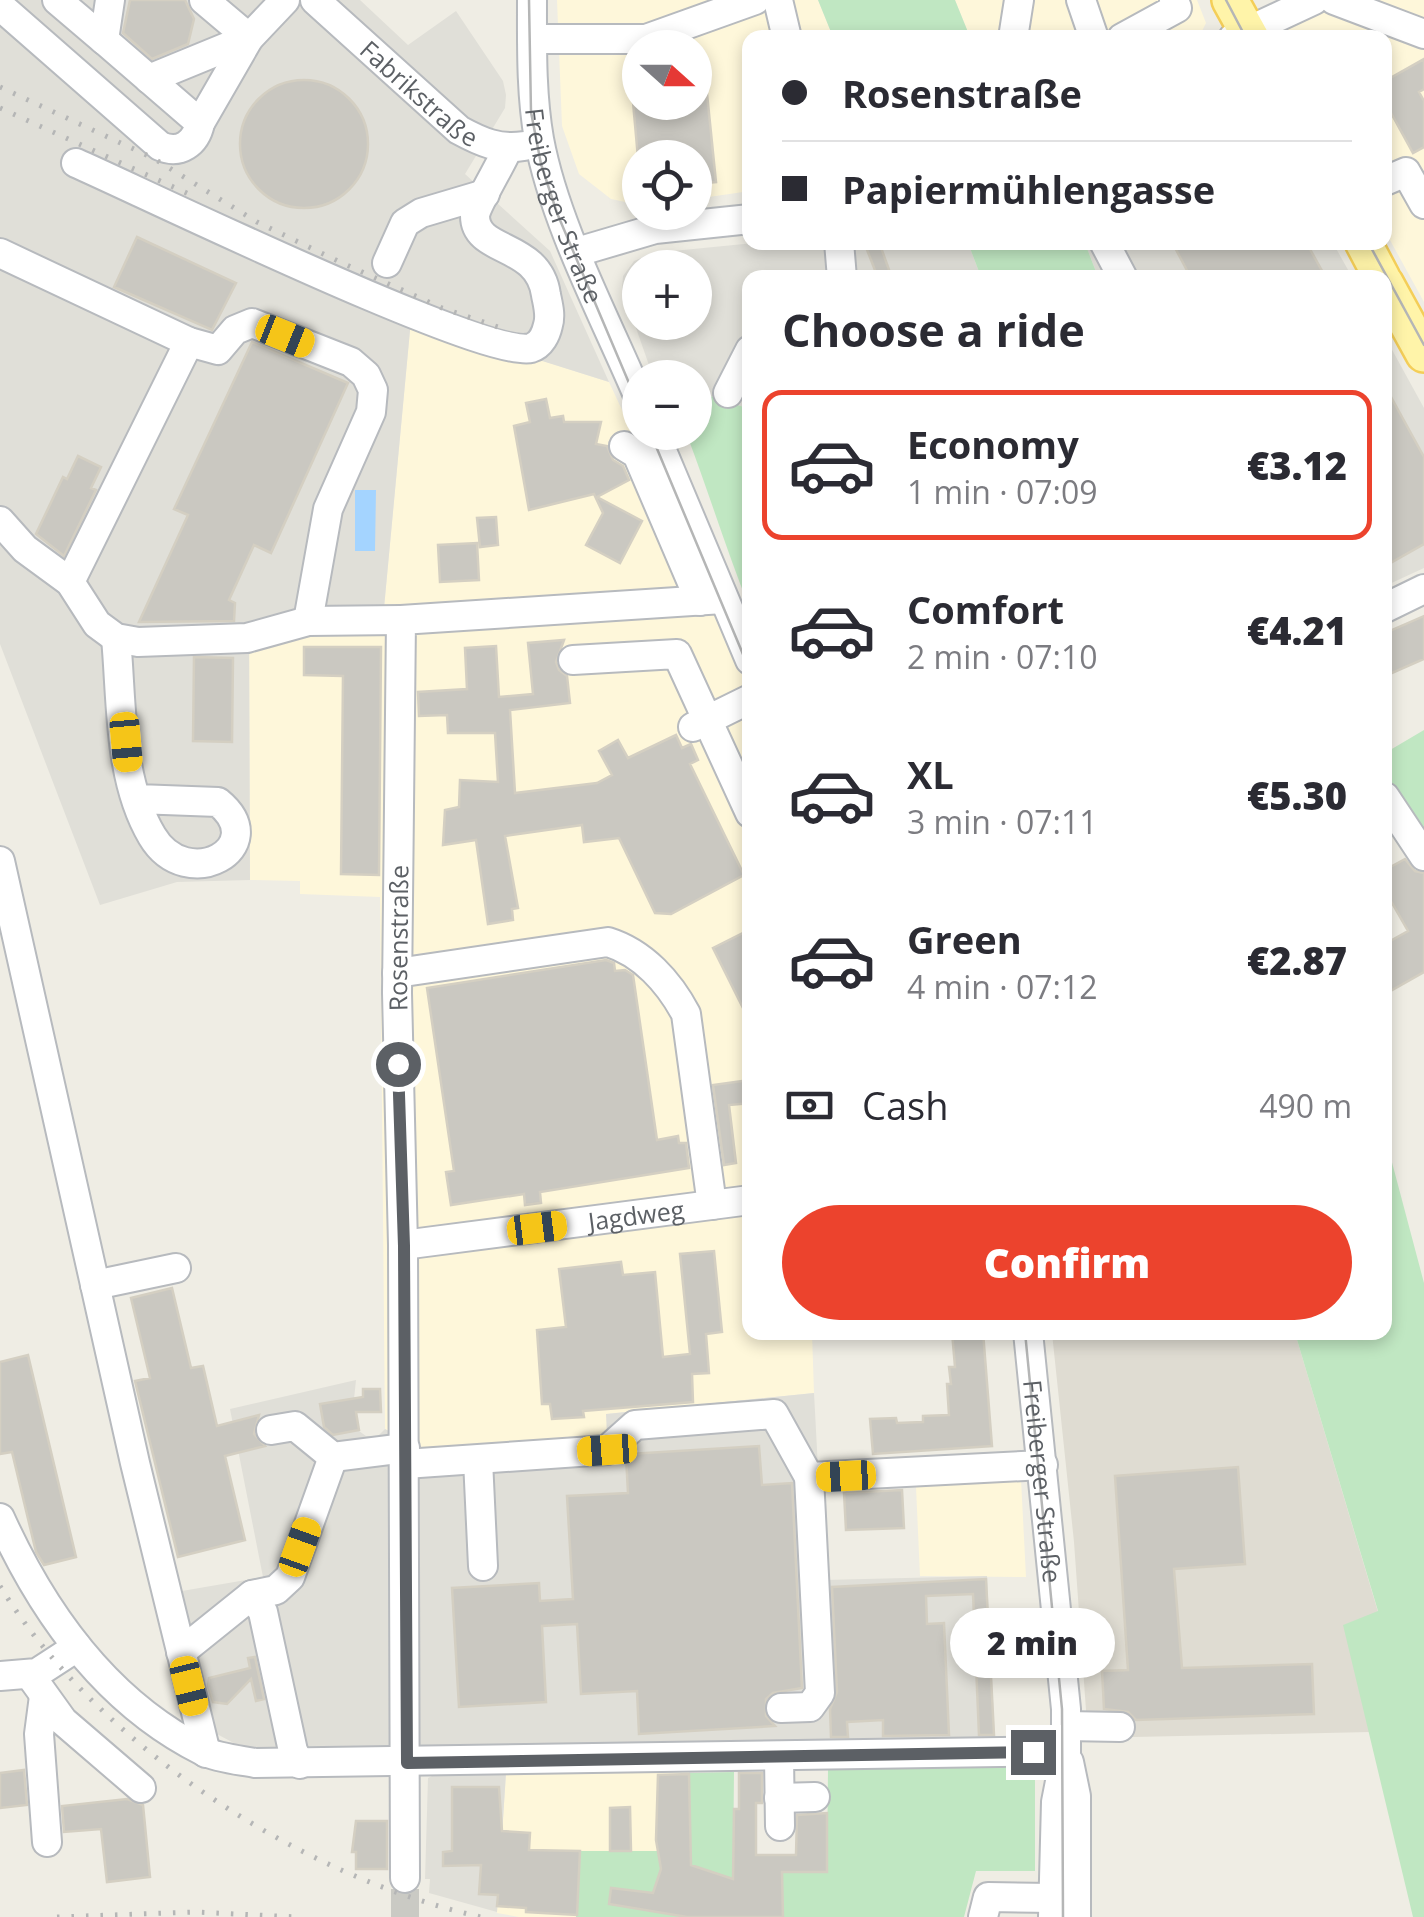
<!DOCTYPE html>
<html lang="en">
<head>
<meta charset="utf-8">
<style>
  :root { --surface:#fff; --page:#f7f7f7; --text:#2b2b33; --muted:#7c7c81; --line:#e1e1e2; --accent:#ec432d }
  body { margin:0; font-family:"Open Sans",sans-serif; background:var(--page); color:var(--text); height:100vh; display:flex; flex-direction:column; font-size:38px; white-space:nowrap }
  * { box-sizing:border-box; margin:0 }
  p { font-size:32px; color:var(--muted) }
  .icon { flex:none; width:55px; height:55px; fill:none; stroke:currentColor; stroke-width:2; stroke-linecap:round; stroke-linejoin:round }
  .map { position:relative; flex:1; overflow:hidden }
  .side { position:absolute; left:742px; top:270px; width:650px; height:1070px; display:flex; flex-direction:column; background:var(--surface); border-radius:20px; box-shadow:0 5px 15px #0003 }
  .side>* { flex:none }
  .top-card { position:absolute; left:742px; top:30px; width:650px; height:220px; border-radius:20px; box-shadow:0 5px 15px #0003; display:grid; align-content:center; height:220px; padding:0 40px; background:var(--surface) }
  .needle { width:65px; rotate:111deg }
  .controls { position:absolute; left:622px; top:30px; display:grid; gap:20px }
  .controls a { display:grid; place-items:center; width:90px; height:90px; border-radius:50%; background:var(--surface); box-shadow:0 5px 15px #0003; font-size:50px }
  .end { position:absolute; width:45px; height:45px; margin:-22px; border:12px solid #5c6065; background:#fff; box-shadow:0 0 0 5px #fff }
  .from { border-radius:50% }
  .bubble { position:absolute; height:70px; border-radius:35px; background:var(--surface); box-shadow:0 5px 15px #0003; font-size:32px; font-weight:800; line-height:70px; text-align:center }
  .car { position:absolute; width:30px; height:60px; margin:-30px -15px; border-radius:12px; box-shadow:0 0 8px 2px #0007; background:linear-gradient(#f5c518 24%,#345 0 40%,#f5c518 0 76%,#345 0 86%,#f5c518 0) }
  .top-card b { display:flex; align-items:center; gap:35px; height:95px; font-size:38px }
  .top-card b+b { border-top:2px solid var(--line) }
  .top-card i { width:25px; height:25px; background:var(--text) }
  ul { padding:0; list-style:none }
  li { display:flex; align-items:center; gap:30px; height:150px; margin:0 20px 15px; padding:0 20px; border:5px solid transparent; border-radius:20px }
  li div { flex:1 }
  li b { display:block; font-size:38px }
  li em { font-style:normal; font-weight:800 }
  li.selected { border-color:var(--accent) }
  li>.icon { width:90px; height:90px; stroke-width:1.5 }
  h2 { padding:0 40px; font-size:45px; line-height:120px }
  .pay { display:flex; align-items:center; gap:25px; height:110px; padding:0 40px; font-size:38px }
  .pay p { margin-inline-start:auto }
  .button { display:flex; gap:20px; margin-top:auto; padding:20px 40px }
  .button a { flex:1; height:115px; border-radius:60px; background:var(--accent); color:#fff; font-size:40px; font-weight:800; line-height:115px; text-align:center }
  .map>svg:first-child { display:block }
  .commercial { fill:#fef7da; fill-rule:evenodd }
  .industrial { fill:#e0dfd8; fill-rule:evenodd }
  .education { fill:#dfdcd2 }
  .green { fill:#c0e7c2 }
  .water { fill:#a4d4ff }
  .building { fill:#cac8c1; stroke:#d4cfc2; stroke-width:2.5 }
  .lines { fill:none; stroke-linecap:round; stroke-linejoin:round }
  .minor-tunnel { stroke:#cacac4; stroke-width:28; stroke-dasharray:28 14; stroke-linecap:butt }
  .minor-casing { stroke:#b7babe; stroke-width:32 }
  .major-casing { stroke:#f4ce58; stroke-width:40 }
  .minor { stroke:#fff; stroke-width:28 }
  .major { stroke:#fff4a9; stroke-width:35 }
  .tram { stroke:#b5b6b6; stroke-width:2.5 }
  .rail { stroke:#b5b6b6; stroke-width:5; stroke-dasharray:2.5 12; stroke-linecap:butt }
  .route { stroke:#5c6065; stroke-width:12 }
  .labels { text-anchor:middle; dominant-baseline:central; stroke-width:9; stroke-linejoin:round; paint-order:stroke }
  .street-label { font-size:25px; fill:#5c6065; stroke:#fff }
</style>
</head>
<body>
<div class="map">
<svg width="1424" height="1917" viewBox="0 0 1424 1917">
  <rect width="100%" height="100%" fill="#efede4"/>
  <path class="commercial" d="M557,0H818L833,37L750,38V191L695,199V158H640V205L611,199L579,174L562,126ZM640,48H695V102H640Z
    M955,0H1197L1206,23L1200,35L1192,37H970Z
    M1334,0H1424V302L1385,231V38L1283,37V28Z
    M411,319L609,382L750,685V1332L812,1333L814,1393L607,1414V1437L430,1454L385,1429L380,897L300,894V881L250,880L249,620L384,608Z
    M1021,1479L1026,1577L920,1576L916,1487Z
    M689,1769L688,1851H581L576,1917H519L497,1913L506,1773Z"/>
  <path class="industrial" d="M0,0H360L408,45L456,11L503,81L506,95L505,108L465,174L550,251L609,382L411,320L384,608L249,621L250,880L177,882L100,905L0,644Z
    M765,242L968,243L981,277L750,278V409L695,391V378L671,377L650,368L622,288L623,276L634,261L653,253ZM640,268H695V322H640Z
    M1085,243H1333L1352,277H1098Z
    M1385,337L1424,408V568L1385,586Z
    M356,1380L354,1399L359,1431L366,1436H378L385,1429L430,1454L607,1436L606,1414L814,1393L824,1580L987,1576L995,1741L832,1745L301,1746L251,1752L213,1732L182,1591L263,1577L230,1409Z
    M440,1772L506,1773L497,1912L429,1893L430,1879H425L428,1778Z"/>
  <path class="education" d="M1052,1333H1295L1378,1612L1344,1625L1370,1732L1088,1738L1074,1542Z"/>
  <path class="green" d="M818,0H955L970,37H833Z
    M968,243H1085L1098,277H981Z
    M695,391L750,409V609C727,552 709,493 687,435L682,433L695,432Z
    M1424,730V829L1417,833L1385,779V753Z
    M1385,1136L1424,1283V1917H1413L1343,1625L1378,1611L1295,1333L1385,1332Z
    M1035,1765V1871H976L964,1917H576L580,1851H688L689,1773L734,1772L733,1871L827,1872L828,1769Z"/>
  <path class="water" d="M355,490H376L375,551H355Z"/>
  <path class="building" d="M130,0H185L194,19L188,44L152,59L123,33Z
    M1424,59V89L1419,92L1424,101V147L1413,153L1385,102V81Z
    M705,74L716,182L695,184V158H638L633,102H695V75Z
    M240 144a64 64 0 1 1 128 0a64 64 0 1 1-128 0Z
    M137,237L236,283L212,330L114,287Z
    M864,242H879L892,278H878Z
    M1172,242H1306L1326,278H1191Z
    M252,342L348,383L271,553L254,545L229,600L235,603L234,621L139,622L188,515L174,509Z
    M1385,386L1424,457V544L1385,566Z
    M546,399L550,418L563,416L564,422H601L596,444L607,446L613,460L623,466L629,480L597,497L642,521L620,563L586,545L603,513L594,494L529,510L514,426L530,422L526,403Z
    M78,456L101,467L91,488L96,490L64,556L36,534L63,477L67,479Z
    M496,517L498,545L480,547L477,518Z
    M477,543L479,580L440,582L438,545Z
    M1424,616V659L1385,676V633Z
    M564,640L556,662L559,670L567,676L570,703L510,710L515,793L597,783L612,775L599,751L618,740L628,758L676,735L682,748L691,744L698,760L690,764L744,875L671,914L655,913L619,838L584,842L582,825L505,836L518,908L512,909L513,920L488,924L476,840L443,845L445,810L459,807L460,780L498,782L495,733H448L447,715L419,716L418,692L467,689L465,648L496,646L499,697L533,694L528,643Z
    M304,647H381L379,875L341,874L343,676L304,675Z
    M194,657L233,658L232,742L193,741Z
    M1405,859L1415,871L1424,873V972L1385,994V944L1408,931L1392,903L1385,907V870Z
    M743,933L750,949V1022L713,948Z
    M606,960L614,963L615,971L625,970L633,975L657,1140L678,1136L679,1143H686L689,1168L540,1192L541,1203L525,1205L524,1194L451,1205L446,1172L454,1171L427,988Z
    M750,1080V1103L729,1105L736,1163L724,1165L713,1085Z
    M714,1251L722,1332L706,1334L709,1373L692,1374L693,1402L583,1411L584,1417L552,1419L550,1404H542L537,1330L566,1327L559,1269L621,1262L623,1275L655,1272L663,1357L690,1354L680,1254Z
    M172,1288L191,1368L203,1366L217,1426L259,1415L254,1434L265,1446L225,1456L245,1540L178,1557L135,1381L150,1378L131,1298Z
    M952,1332H983L992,1446L873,1454L870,1419L896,1418L897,1423L923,1422V1416L949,1415L947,1384H951L949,1367H955Z
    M28,1355L76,1557L44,1565L36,1552L12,1452L0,1454V1362Z
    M363,1389H380L381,1412H356L359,1430L333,1435L324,1427L320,1404L363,1397Z
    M759,1446L762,1485L792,1483L802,1688L773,1693L766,1699V1716L775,1726L639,1734L637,1691L581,1694L577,1624L542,1626L546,1702L459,1707L452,1588L539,1583L540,1601L573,1599L567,1496L628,1493L626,1456L629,1454Z
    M1238,1467L1245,1564L1174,1569L1182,1668L1312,1664L1314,1714L1136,1720L1128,1712L1104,1709L1102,1671L1128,1670L1115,1476Z
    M902,1490L904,1528L846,1530L844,1493Z
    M986,1579L994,1735H979L973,1594L926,1596L927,1624L944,1623L949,1735L883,1736V1720L847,1722L848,1737H831L830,1709L837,1692L832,1587Z
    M255,1657L264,1699L256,1701L251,1679L227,1704L213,1702L208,1686L209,1678L250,1668L248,1658Z
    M24,1770L27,1805L0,1808V1773Z
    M739,1773H762V1803H756V1855H796L797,1815L827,1813V1872H782L783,1917H687L609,1904L611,1888L653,1893L661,1869L656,1840L658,1775L689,1774L691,1865L733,1879L734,1809H739Z
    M452,1787H499L502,1831L530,1833L529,1850L580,1851L577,1915L526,1912V1908L497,1906L498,1895L479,1894L481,1865L443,1866V1852L452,1851Z
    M127,1799L143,1805L150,1877L107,1882L101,1829L64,1832L62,1806Z
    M630,1807L631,1851H610V1808Z
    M356,1821H387V1869H356V1852H352Z"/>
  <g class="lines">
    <path class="minor-tunnel" d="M405,1917V1878"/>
    <g class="minor-casing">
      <g id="minor">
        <path d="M57,0L104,40L110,0"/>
        <path id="s1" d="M315,0L459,130C481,142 499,150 524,146"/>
        <path id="s2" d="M532,0C532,47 531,93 539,139C555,225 606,319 640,400"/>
        <path d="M778,0L787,38"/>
        <path d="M1081,0L1094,38"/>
        <path d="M1334,0L1424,34"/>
        <path d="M0,6L160,146C180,155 196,143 200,123"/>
        <path d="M1013,38L1019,0"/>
        <path d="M1122,38L1177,8L1174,0"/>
        <path d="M1233,38L1314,0"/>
        <path d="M532,39H646L755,0"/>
        <path d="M104,40L200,123L249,38L285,0"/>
        <path d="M149,79L249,38L204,0"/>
        <path d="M76,163C140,191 487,360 531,348C541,345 546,334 548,325C551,315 548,305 546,295C539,242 475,254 475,216C476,205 502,163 508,148"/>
        <path d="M1385,181L1406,172L1424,204"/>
        <path d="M839,242L842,278"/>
        <path d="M1104,242L1123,278"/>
        <path d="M577,252L655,229L750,219"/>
        <path d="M0,253L189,342"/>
        <path d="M387,263L405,223L421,213L485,194"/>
        <path d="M728,393L750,350"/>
        <path d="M654,432L750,660"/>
        <path d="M624,446L637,454L700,601"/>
        <path d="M0,521L25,549L70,582L97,624L116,638L138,642L247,638L308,621L401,620"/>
        <path d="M70,582L189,342L218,350L235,330L252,323L351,362L366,375L373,390L371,412L328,509L308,621"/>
        <path d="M1385,608L1424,589"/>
        <path d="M116,638C122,702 118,779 152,836C187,895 273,847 218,802L137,799"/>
        <path d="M573,660L677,654L750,813"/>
        <path d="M693,727L750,699"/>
        <path d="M1385,797L1424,856"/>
        <path d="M0,861L135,1463L206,1753"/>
        <path d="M397,973L608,942C643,953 669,982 686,1014L712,1205"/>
        <path id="s3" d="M403,1245L750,1200"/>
        <path d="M95,1285L176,1268"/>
        <path id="s4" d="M1028,1332L1066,1709V1751L1056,1802L1053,1917"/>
        <path d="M271,1430L295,1426L333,1457L405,1448"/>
        <path d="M478,1460L483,1566"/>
        <path d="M405,1464L607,1450L635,1425L774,1414L809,1477L820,1693L810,1707L781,1708"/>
        <path d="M809,1477L1043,1465"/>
        <path d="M0,1518C43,1613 107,1703 203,1751C218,1758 239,1760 255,1763L1066,1751"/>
        <path d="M252,1595L263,1612L293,1751L300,1764"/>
        <path d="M181,1652L252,1595L276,1590L290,1577L333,1457"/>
        <path d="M30,1675L63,1721L141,1788"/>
        <path d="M0,1676L37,1673L77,1647"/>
        <path d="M44,1696L39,1734L47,1842"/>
        <path d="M1066,1726L1120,1727"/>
        <path d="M779,1757L780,1826"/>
        <path d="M1069,1762L1076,1796V1917"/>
        <path d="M779,1798L815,1797"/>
        <path id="s5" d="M405,1878L403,1245L397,993L401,620L723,599"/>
        <path d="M983,1917L988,1897L1053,1898"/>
      </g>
    </g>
    <g class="major-casing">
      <path id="major" d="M1230,0L1251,38
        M1363,242L1382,278
        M1385,283L1424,354"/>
    </g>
    <use href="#minor" class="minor"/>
    <use href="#major" class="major"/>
    <path class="tram" d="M529,0L531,112L541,164L557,213L640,409
      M1226,0L1246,38
      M1368,242L1424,345
      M650,432L750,671
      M1025,1332L1062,1709L1063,1917"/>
    <path class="rail" d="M0,87L153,158L257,222L340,262L442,308L504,329
      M0,108L191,195
      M0,1586C97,1745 300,1877 481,1917
      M57,1917L195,1912L297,1917"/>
  </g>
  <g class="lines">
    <path class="route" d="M398,1064L404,1246L407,1763L1033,1752"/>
  </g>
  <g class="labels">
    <g class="street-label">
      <text stroke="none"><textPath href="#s1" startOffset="140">Fabrikstraße</textPath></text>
      <text stroke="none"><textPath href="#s2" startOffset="210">Freiberger Straße</textPath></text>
      <text stroke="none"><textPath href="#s5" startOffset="940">Rosenstraße</textPath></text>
      <text stroke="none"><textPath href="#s3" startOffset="235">Jagdweg</textPath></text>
      <text stroke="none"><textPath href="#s4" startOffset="150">Freiberger Straße</textPath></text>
    </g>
  </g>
</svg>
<div class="controls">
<a><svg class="needle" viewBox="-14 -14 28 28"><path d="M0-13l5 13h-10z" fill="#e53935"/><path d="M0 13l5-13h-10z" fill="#7c7c81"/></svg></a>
<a><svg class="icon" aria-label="locate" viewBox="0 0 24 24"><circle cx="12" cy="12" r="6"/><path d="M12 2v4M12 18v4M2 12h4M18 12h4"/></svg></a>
<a>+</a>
<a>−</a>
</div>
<i class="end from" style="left:398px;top:1064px"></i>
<i class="end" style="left:1033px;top:1752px"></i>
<div class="bubble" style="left:950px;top:1608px;width:165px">2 min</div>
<i class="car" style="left:285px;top:336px;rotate:112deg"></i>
<i class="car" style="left:126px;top:742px;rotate:175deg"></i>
<i class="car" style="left:537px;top:1228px;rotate:83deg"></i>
<i class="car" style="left:607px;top:1450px;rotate:266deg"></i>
<i class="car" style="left:846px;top:1476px;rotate:267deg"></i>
<i class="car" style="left:300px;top:1547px;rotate:20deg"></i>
<i class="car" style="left:189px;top:1686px;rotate:166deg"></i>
<div class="top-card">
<b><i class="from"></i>Rosenstraße</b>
<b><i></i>Papiermühlengasse</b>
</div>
<section class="side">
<h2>Choose a ride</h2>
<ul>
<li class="selected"><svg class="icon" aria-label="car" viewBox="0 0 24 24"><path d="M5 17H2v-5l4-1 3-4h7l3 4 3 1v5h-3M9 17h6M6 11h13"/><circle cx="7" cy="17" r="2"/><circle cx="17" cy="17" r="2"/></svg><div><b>Economy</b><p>1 min · 07:09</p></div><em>€3.12</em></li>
<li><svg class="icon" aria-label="car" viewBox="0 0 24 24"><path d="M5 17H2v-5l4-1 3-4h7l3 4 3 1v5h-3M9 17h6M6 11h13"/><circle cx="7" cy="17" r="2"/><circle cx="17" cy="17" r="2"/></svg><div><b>Comfort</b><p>2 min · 07:10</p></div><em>€4.21</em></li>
<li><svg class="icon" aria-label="car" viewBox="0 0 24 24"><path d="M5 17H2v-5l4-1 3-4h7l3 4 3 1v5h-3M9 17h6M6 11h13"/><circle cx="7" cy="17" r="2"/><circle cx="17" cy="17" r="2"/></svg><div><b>XL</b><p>3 min · 07:11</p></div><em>€5.30</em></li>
<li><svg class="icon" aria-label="car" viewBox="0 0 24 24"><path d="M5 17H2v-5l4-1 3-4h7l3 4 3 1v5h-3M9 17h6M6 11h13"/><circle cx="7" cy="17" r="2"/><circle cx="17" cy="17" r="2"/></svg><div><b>Green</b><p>4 min · 07:12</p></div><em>€2.87</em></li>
</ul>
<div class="pay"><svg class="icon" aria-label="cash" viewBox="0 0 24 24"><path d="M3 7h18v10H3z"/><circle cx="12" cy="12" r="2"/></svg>Cash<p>490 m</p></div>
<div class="button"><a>Confirm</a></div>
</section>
</div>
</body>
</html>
